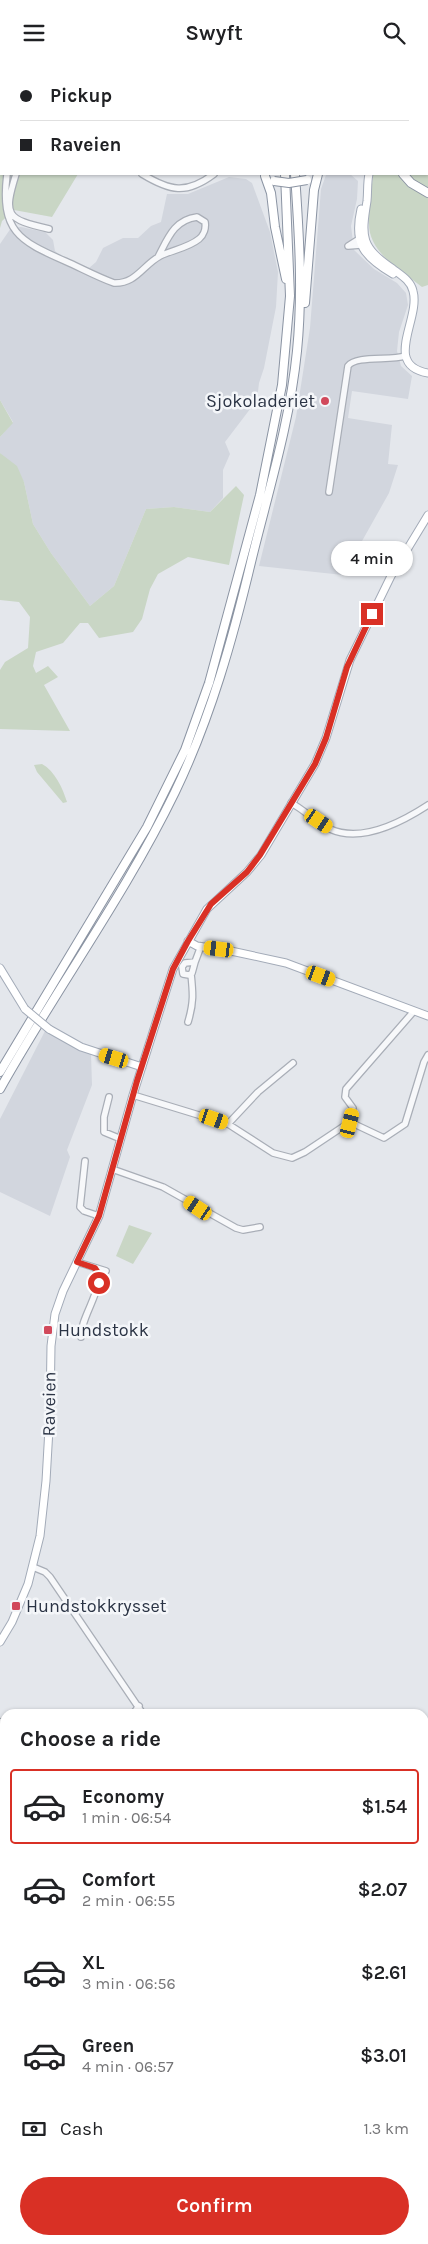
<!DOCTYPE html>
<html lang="en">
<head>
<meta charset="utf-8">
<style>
  :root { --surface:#fff; --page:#f6f6f6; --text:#202124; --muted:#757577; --line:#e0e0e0; --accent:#d93025 }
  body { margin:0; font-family:Karla,sans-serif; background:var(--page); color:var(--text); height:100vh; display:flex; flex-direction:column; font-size:19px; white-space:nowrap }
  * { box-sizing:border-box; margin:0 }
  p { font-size:16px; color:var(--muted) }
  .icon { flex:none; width:28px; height:28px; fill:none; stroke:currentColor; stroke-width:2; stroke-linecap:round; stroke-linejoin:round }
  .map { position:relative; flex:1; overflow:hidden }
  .sheet { position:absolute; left:0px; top:1644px; width:429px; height:536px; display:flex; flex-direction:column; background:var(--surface); border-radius:15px 15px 0 0; box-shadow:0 1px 4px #0004 }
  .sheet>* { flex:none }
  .guide { position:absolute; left:0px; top:0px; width:429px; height:110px; box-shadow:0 1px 4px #0004; display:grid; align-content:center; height:110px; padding:0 20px; background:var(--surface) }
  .end { position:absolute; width:22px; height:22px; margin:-11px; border:6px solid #d93025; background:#fff; box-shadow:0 0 0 2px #fff }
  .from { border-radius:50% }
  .bubble { position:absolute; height:35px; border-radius:18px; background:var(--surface); box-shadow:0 1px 4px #0004; font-size:16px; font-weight:600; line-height:35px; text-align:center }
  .car { position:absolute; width:15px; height:30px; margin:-15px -8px; border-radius:6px; box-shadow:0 0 4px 1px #0007; background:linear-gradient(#f5c518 24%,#345 0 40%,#f5c518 0 76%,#345 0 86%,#f5c518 0) }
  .guide b { display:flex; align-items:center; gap:18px; height:48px; font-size:19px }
  .guide b+b { border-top:1px solid var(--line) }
  .guide i { width:12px; height:12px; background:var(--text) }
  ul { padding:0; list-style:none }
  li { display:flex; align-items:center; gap:15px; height:75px; margin:0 10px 8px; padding:0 10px; border:2px solid transparent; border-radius:5px }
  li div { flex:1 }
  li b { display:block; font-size:19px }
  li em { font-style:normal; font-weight:600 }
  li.active { border-color:var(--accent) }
  li>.icon { width:45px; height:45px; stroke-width:1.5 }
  h2 { padding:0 20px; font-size:22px; line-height:60px }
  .pay { display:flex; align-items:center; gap:12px; height:55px; padding:0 20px; font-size:19px }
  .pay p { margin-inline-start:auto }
  .cta { display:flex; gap:10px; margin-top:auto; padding:10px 20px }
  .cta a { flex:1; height:58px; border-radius:30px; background:var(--accent); color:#fff; font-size:20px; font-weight:600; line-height:58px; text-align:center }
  header { display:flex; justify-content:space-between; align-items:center; height:65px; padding:0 20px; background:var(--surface); font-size:22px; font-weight:600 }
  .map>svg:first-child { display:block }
  .built { fill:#d2d6de }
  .green { fill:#c9d6c5 }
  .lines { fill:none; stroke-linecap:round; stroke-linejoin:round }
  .minor-casing { stroke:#a9aeb7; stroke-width:8 }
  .major-casing { stroke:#a3abb8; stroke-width:9 }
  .highway-casing { stroke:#8b94a3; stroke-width:10 }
  .minor { stroke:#f7f8fa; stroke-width:5.5 }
  .major { stroke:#fff; stroke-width:7 }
  .highway { stroke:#fff; stroke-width:8 }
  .major-bridge-casing { stroke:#a3abb8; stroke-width:9; stroke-linecap:butt }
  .highway-bridge-casing { stroke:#8b94a3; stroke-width:10; stroke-linecap:butt }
  .major-bridge { stroke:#fff; stroke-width:7 }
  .highway-bridge { stroke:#fff; stroke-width:8 }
  .route { stroke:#d93025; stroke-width:6 }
  .poi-dot { fill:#d1495b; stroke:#f4f6f9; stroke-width:2 }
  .labels { text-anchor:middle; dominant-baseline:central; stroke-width:5; stroke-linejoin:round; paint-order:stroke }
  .poi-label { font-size:18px; fill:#2b3445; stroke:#f4f6f9; text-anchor:start }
  .street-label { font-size:18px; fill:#2b3445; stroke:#f4f6f9 }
</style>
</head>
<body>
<header><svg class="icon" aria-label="menu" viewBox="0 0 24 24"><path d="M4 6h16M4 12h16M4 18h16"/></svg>Swyft<svg class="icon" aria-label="search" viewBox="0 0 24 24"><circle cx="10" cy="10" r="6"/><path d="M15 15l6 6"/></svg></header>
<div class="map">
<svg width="428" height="2179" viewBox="0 0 428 2179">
  <rect width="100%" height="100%" fill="#e4e7ec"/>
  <path class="built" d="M330,109H350L358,116L357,134L351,161L354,185L374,204L397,218L406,228L408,240L399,267L397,286L401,301L412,311L408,334L352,326L348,353L392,360L388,399L398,400L389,428L343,510L259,501L296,352L310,263L321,124L326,110Z
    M229,112L246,114L252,118L270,167L278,207L276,242L264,303L259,318L257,335L225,377L230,389L223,405V433L210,447L174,442L146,444L114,521L90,541L51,488L33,459L24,417L0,388V372L13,357L0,335V179L11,163L21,162L45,167L53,175L55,186L65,194L89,203L96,197L103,183L123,173H138L151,161L161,157L167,129H188Z
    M45,966L91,989L92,1020L67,1085L70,1092L50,1151L0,1127V1054Z"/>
  <path class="green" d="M414,0H428V220L422,222C401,205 369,188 369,159C368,143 372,125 373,109H428V1Z
    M0,25L1,109H78L52,152L14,145L2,156L0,163Z
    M0,335L13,358L0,372Z
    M0,388L17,401L24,417L33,459L51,488L90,541L114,521L146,444L174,442L210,447L236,421L244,430L229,500L188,492L158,509L150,524L142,554L133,567L99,573L88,558H80L63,578L36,587L33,601L36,608L48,601L58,612L44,620L70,666L0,664V605L5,597L28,583L30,552L19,537L0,535Z
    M42,699C55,706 63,724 67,737L63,738L37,707L34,700Z
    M129,1160L152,1168L133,1199L116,1191Z"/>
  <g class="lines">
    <g class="minor-casing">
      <path id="minor" d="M369,1V0
        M0,47H1
        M0,62L1,63
        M7,109C0,166 19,176 65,196C81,203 97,212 114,218C136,219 143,200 160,191C172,185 188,183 199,174C204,170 206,163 205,157L197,152C174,155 168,173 158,192
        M16,109C3,151 6,154 49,164
        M142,109C170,126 186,130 214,109
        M359,174L365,175L361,180L348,181Z
        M329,427L348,301C356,290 390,296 405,291
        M291,738C305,745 316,758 330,764C361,778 402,757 428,740
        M195,897L192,908L189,910L183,909L182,902L185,898L195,897L201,881
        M188,957C194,937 193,928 191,909
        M133,1030L228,1059L273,1088L292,1093L305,1087L350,1057L384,1073L405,1059L424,997L428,990
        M109,1032L104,1052V1067L121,1074
        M350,1057L353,1043L345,1032L346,1024L414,946
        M228,1059L258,1027L293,998
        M85,1096L80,1142L84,1146L99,1151
        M112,1104L163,1122L236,1163L243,1165L260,1162
        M77,1197L106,1206
        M81,1272C80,1251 108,1219 95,1203
        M33,1502L45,1507L50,1512L143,1649
        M133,1649L139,1641
        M0,1657L5,1665
        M424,1743L426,1728
        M424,1775H428
        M424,1843L428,1844
        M424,1943L428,1944
        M424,1986L428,1988
        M424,2038L428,2046
        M424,2059L428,2057
        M424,2147L428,2146
        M424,2171L428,2174
        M242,2175L243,2179
        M315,2175L317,2179
        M347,2175L349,2179
        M355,2179L363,2175"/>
    </g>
    <g class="major-casing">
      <path id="major" d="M369,109C367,118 368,127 367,136C361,173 361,182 393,204C401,210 411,216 413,226C421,254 382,300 428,308
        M361,144C353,179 364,192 393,209
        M188,876L197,881L231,886L286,898L428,951
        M0,903L25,944
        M49,964L81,982L142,1002
        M0,1577L12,1557L28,1519L40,1471L46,1416L50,1346L51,1281L55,1249L63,1226L99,1151L133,1030L173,904L207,844L247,807L261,790L315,699L326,673L350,595L391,511L428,450
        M0,1874L5,1877
        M424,2104L428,2102
        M276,2175L278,2179
        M203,2179L214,2175"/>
    </g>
    <g class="highway-casing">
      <path id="highway" d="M278,0V1
        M288,0V1
        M296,0V1
        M268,1V0
        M403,109L411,118L428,128
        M265,111L271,128L275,162L286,214
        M305,238L314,125L318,109
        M0,1007L147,762L185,685L209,618L260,430L282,320L290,231L285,109
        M0,1024C56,924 125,830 175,727C211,652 233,573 252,493C269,424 290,357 297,286C303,227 299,168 295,109"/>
    </g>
    <use href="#minor" class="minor"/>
    <use href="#major" class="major"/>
    <use href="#highway" class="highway"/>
    <g class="major-bridge-casing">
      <path id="major-bridge" d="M25,944L49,964"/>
    </g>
    <g class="highway-bridge-casing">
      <path id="highway-bridge" d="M274,116L289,118L307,115"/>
    </g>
    <use href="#major-bridge" class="major-bridge"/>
    <use href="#highway-bridge" class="highway-bridge"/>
  </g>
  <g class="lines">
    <path class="route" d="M99,1218L100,1211L95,1203L77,1197L99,1151L137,1016L173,904L188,876L211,839L247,807L260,790L315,699L326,673L347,602L372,549"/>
  </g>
  <g class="poi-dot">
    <circle cx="325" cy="336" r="5"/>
    <rect x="43" y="1260" width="10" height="10" rx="2.5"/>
    <rect x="11" y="1536" width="10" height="10" rx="2.5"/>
  </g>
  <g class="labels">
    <g class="poi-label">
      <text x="315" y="336" text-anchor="end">Sjokoladeriet</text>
      <text x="58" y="1265">Hundstokk</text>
      <text x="26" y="1541">Hundstokkrysset</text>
    </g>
    <g class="street-label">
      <text transform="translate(49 1339) rotate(-89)">Raveien</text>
    </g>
  </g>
</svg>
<i class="end from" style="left:99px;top:1218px"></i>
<i class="end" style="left:372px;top:549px"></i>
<div class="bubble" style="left:331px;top:476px;width:82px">4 min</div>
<i class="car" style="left:319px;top:756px;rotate:124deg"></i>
<i class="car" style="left:219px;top:884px;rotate:277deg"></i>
<i class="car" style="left:321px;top:911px;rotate:110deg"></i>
<i class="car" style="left:114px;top:993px;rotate:287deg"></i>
<i class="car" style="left:214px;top:1054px;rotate:109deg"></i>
<i class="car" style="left:350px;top:1058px;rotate:14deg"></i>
<i class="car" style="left:198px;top:1143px;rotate:304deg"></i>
<div class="guide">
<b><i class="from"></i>Pickup</b>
<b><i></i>Raveien</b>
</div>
<section class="sheet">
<h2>Choose a ride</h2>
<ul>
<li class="active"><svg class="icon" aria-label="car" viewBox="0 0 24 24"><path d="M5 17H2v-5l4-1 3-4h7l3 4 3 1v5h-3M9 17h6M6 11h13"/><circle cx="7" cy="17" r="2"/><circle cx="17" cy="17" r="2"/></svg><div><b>Economy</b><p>1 min · 06:54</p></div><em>$1.54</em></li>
<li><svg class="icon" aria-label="car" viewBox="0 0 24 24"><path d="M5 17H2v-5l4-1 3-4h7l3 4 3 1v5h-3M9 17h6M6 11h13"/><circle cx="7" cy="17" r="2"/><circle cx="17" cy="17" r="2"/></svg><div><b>Comfort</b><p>2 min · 06:55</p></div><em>$2.07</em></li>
<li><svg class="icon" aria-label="car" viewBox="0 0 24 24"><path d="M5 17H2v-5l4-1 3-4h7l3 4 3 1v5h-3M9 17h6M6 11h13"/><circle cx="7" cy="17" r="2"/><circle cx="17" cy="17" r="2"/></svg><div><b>XL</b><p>3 min · 06:56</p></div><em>$2.61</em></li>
<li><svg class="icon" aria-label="car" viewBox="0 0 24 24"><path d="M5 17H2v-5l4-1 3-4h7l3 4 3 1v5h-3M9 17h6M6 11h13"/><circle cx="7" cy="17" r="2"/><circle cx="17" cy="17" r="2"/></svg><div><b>Green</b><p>4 min · 06:57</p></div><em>$3.01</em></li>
</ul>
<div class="pay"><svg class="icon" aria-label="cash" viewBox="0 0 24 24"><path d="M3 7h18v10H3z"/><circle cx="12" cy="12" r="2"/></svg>Cash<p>1.3 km</p></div>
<div class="cta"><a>Confirm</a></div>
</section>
</div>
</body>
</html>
